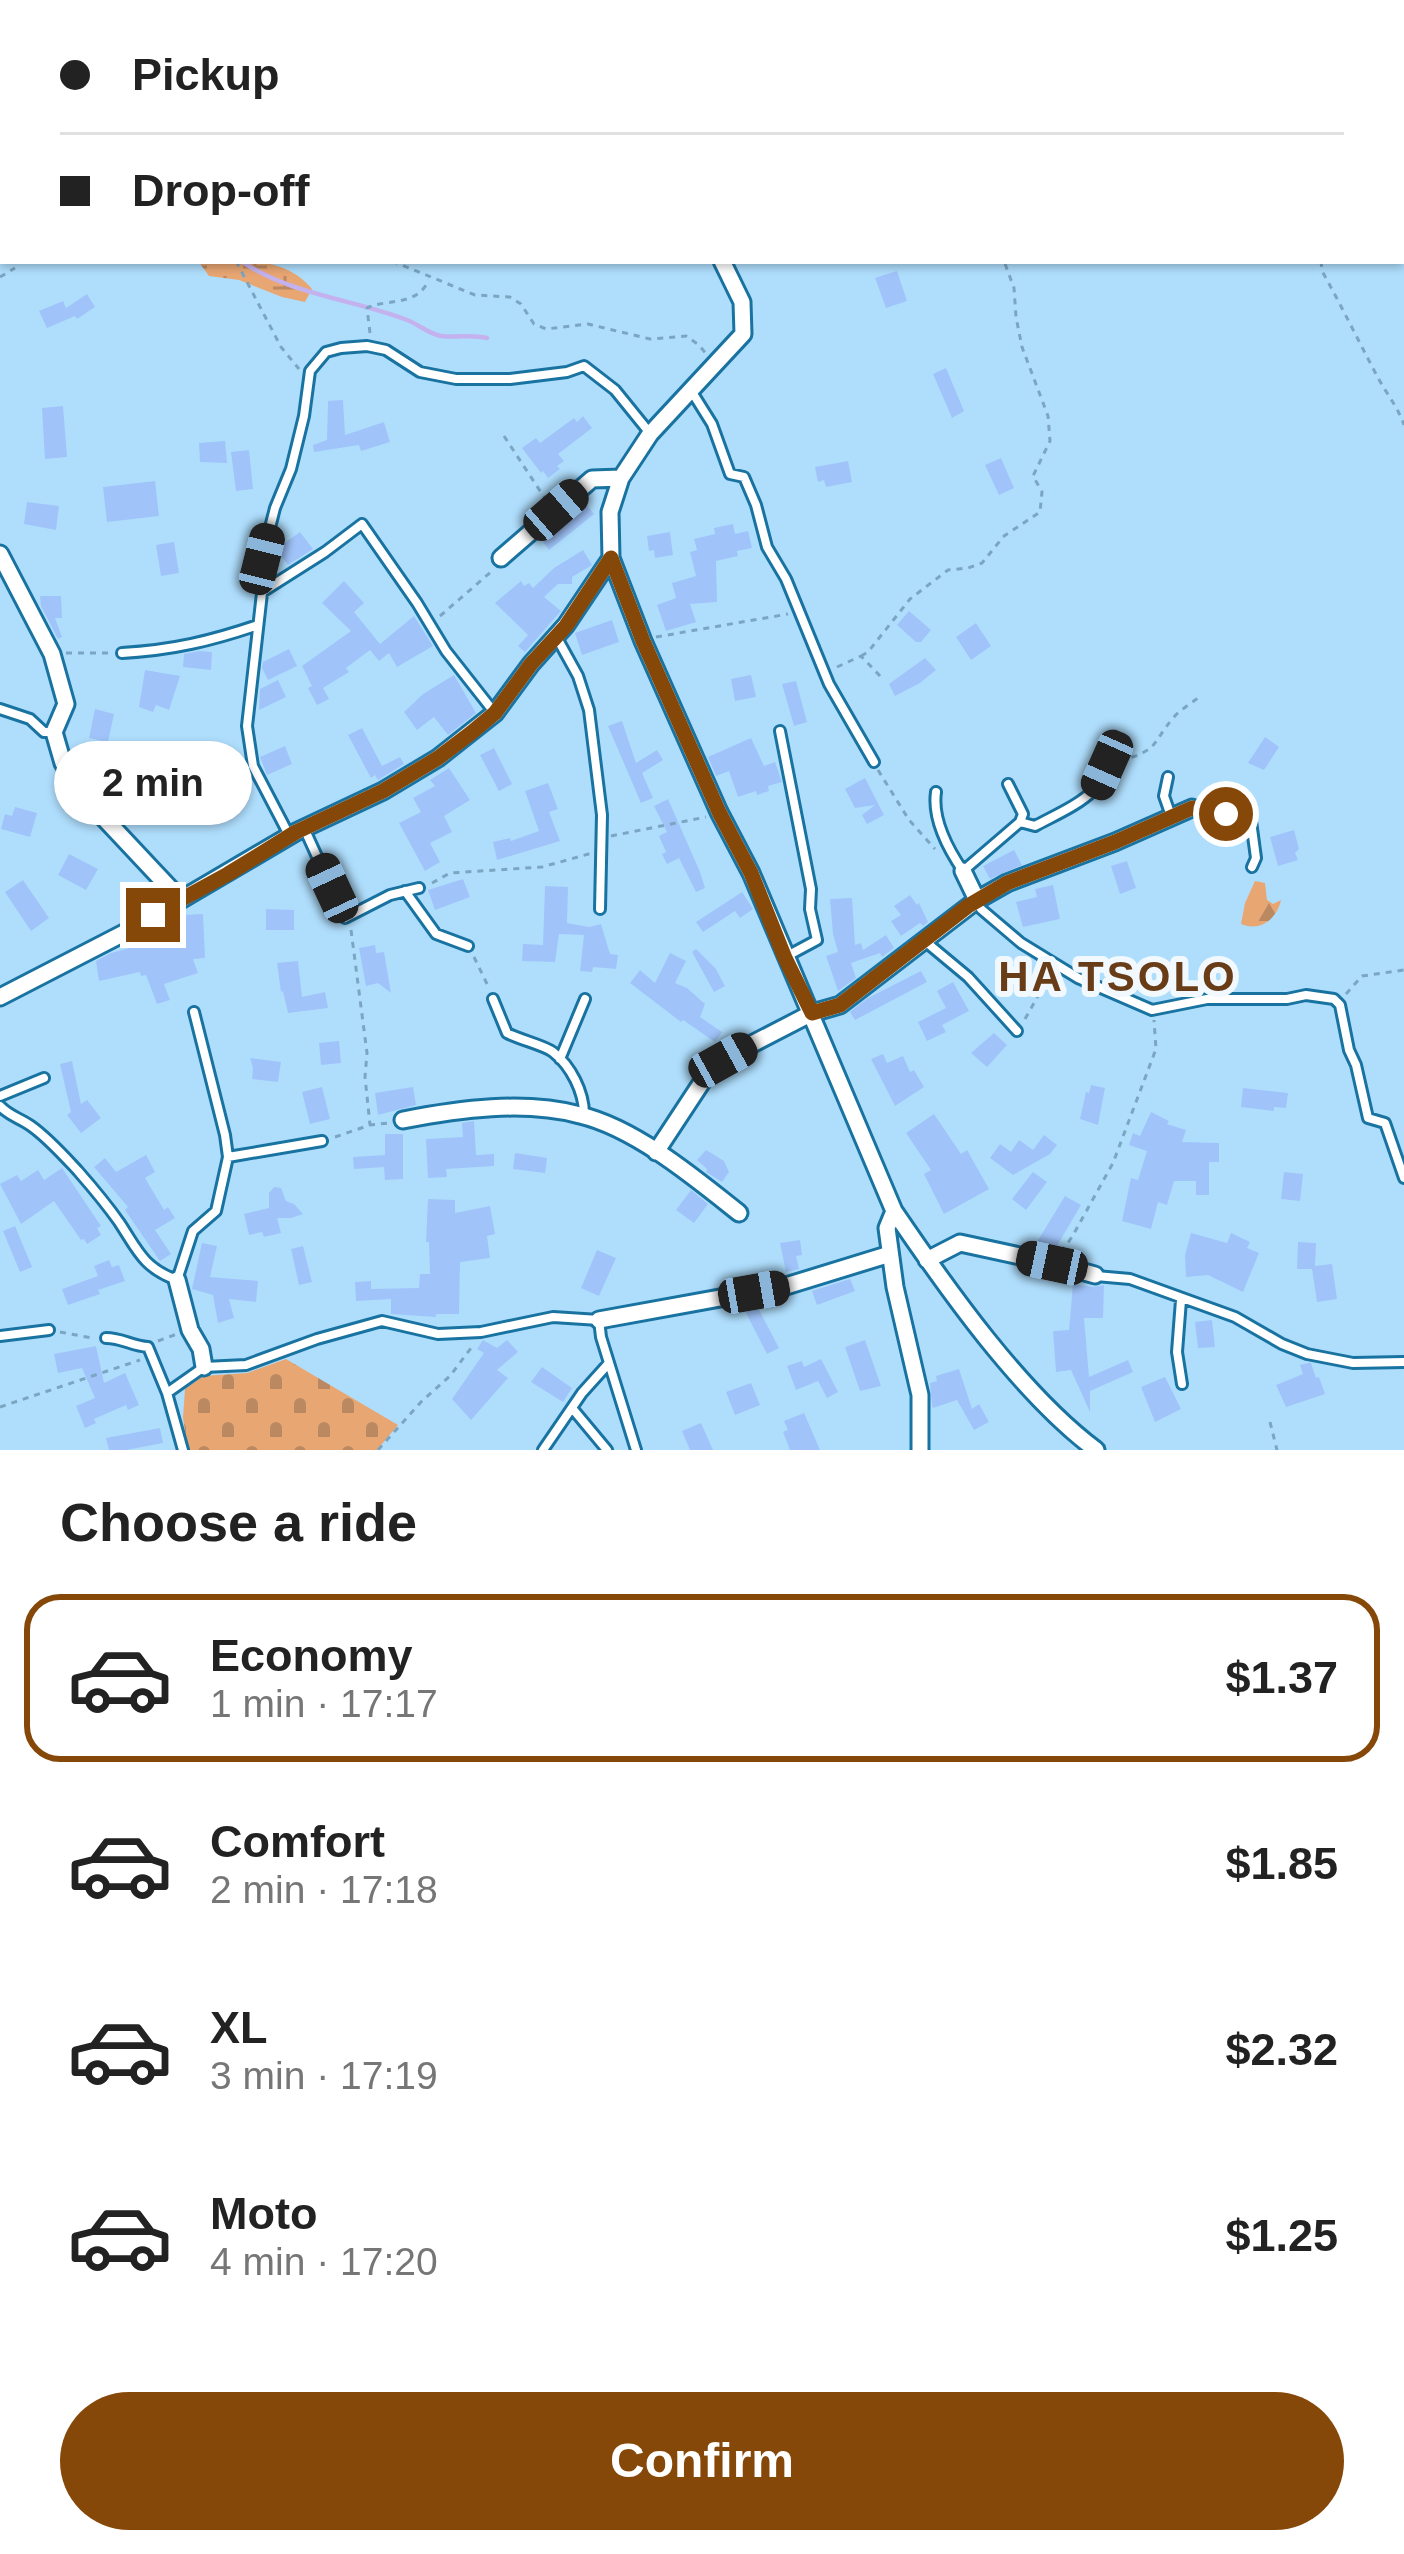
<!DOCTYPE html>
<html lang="en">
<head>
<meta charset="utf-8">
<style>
  :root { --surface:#fff; --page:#f2f2f2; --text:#222; --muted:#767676; --line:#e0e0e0; --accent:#864809 }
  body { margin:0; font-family:Arial,sans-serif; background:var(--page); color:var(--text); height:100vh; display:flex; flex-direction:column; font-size:45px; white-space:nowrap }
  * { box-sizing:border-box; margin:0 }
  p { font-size:39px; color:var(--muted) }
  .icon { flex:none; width:66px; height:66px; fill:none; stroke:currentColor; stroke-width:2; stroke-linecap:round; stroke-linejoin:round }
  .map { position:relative; height:1450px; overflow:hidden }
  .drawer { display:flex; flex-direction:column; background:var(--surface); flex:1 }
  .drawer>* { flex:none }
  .guide { position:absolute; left:0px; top:0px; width:1404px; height:264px; box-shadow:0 3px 9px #0004; display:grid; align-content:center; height:264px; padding:0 60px; background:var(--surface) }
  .end { position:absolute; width:54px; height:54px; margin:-27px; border:15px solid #864809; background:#fff; box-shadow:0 0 0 6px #fff }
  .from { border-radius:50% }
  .bubble { position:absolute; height:84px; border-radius:42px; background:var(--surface); box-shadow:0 3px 9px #0004; font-size:39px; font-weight:700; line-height:84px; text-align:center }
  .car { position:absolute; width:36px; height:72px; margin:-36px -18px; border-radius:15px; box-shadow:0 0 9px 3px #0007; background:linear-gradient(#222 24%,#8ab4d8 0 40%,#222 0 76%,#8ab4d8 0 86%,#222 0) }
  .guide b { display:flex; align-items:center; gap:42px; height:114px; font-size:45px }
  .guide b+b { border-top:3px solid var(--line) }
  .guide i { width:30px; height:30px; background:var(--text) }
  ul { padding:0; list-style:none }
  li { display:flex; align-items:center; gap:36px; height:168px; margin:0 24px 18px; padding:0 36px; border:6px solid transparent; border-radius:36px }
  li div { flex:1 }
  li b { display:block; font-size:45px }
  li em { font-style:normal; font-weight:700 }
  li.on { border-color:var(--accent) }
  li>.icon { width:108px; height:108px; stroke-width:1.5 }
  h2 { padding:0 60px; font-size:54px; line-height:144px }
  .button { display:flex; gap:24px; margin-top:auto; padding:24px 60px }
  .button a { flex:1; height:138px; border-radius:72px; background:var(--accent); color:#fff; font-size:48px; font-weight:700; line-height:138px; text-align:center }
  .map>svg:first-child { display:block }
  .forest { fill:url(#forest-firs) }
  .wetland { fill:url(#wetland-marsh) }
  .cemetery { fill:url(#cemetery-stones) }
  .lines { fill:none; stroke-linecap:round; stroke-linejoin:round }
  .stream { stroke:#c4b2ef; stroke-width:4.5 }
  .building { fill:#a0c4fa }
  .lane-casing { stroke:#1973a1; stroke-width:14 }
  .street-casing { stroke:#1973a1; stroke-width:21 }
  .path { stroke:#7ba5c1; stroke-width:3; stroke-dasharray:6 6; stroke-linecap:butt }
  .lane { stroke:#fff; stroke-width:8 }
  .street { stroke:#fff; stroke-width:15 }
  .route { stroke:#864809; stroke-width:15 }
  .labels { text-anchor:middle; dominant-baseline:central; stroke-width:12; stroke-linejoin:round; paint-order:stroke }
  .district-label { font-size:42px; font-weight:bold; letter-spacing:3px; fill:#683c16; stroke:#f1f9fe }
</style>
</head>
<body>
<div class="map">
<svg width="1404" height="1450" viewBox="0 0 1404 1450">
  <defs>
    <pattern id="forest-firs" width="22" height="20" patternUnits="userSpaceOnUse" patternTransform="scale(3)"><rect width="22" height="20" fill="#e8a673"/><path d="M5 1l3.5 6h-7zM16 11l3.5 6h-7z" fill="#bb8961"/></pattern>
    <pattern id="wetland-marsh" width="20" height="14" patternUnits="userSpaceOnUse" patternTransform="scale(3)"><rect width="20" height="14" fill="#e8a673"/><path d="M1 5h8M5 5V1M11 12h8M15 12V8" fill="none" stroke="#bb8961"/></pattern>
    <pattern id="cemetery-stones" width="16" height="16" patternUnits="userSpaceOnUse" patternTransform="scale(3)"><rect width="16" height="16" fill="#e8a673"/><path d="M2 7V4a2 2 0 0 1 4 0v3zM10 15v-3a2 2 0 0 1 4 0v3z" fill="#bb8961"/></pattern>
  </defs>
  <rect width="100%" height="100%" fill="#afdefd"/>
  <path class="forest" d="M1255,881L1265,883L1267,900L1273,904L1281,900C1277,919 1260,932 1241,924L1245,903Z"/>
  <path class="wetland" d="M198,261C238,261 284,255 312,289L305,302L282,297L239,280L209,276Z"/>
  <path class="cemetery" d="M286,1359L398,1425L377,1450H188L183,1418L185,1389L203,1376L247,1373Z"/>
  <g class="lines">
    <path class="stream" d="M241,261C291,295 352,299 407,320C418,324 429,334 441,336C457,338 470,334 487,338"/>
  </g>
  <path class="building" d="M897,271L907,301L886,308L875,278Z
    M87,294L95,307L77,319L75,316L47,328L39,311L63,301L66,308Z
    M946,368L964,411L952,418L933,374Z
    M343,400L345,435L384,422L390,442L361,451L359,445L314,452L313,445L327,440L328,401Z
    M63,406L67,457L45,459L42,408Z
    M583,416L592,428L558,454L564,461L557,466L560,469L548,478L543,471L541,473L522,448L536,438L540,443L574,418L577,422Z
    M225,441L227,463L200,462L199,443Z
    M249,450L253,489L236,491L231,452Z
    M1001,458L1014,488L999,495L985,465Z
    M848,461L852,482L826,487L824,480L818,482L815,467Z
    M155,481L159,516L107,522L103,487Z
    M27,502L59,506L56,530L24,524Z
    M584,502L594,514L549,550L542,540Z
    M733,524L735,534L748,531L752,548L737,551L738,556L716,561L717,602L690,604L696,622L666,631L657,605L676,598L672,583L696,576L690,552L697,550L694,539L715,534L714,528Z
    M300,532L313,549L288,565L276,549Z
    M670,532L673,555L655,558L654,550L649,551L647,536Z
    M174,542L179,573L161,576L156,545Z
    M583,550L592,565L572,577V584H558L544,597L561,611L525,652L518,646L528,635L495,603L521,581L524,586L529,583L533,588L554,568Z
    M344,581L364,603L354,612L380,644L414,616L433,646L397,667L389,653L379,661L370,650L346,668L349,672L323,688L329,699L317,705L308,688L312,686L302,666L351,631L322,603Z
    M40,596H61L62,618H55L62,637L58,639L41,606Z
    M909,611L931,630L921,642H916L897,625Z
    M612,620L619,642L582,655L575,633Z
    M976,623L991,646L971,660L956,637Z
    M289,649L297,666L268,680L262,668L263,662Z
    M199,651L212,652L211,670L183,667L184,654Z
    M925,658L936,670L920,683L895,696L889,684Z
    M145,670L180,676L169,710L156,705L153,712L139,707Z
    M454,675L476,713L448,735L434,717L417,730L404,712L423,694Z
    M751,675L756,697L735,701L731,679Z
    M278,680L286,697L259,710L260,689Z
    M796,681L807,722L794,726L782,684Z
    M95,709L114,714L108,742L89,738Z
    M622,721L636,763L657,750L663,760L642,773L653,798L641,803L608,726Z
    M362,728L382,766L400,757L404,764L378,780L375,775L371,778L348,735Z
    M1265,737L1279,747L1264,770L1248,763Z
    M751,738L764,766L775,762L782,782L768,786L769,791L757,795L756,791L738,797L729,771L716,776L708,757Z
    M285,746L292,764L267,775L260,757Z
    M494,748L512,784L499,791L480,755Z
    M449,768L470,800L444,816L452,832L430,843L440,862L425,871L399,823L421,812L413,798L435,786L430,780Z
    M865,778L884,815L867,824L862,815L875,805L855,808L845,789Z
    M548,783L558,809L549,812L560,841L497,860L493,842L510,838L511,841L539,831L525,791Z
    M668,799L700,872L705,888L696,892L679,858L667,864L662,854L666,852L659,836L667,832L654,806Z
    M15,807L37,813L30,837L1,829L5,814L12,816Z
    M1294,830L1299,849L1295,853L1298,860L1278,866L1270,837Z
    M1014,850L1022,865L990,879L983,866Z
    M69,854L98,869L86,890L58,875Z
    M1127,861L1136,888L1120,894L1111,866Z
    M463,879L470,897L435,910L428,890Z
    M23,880L49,918L31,931L5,892Z
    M1053,885L1060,919L1023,927L1016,902L1037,897L1035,889Z
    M545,886L568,887L567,923L589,927L601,924L610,954L618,955L616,969L593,967L592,972L580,971L584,935L559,934L555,962L522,961L523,944L543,945Z
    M742,892L753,909L740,918L735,911L703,932L696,922Z
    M910,895L917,905L919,903L928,922L923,926L920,923L901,936L891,921L901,915L894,906Z
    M852,898L855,945L861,943L863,950L886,935L894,948L882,957L880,953L851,963L856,978L838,991L826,956L838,952L833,934L830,899Z
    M266,909L294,910V930H266Z
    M203,914L205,958L193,959L198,973L164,984L170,1000L157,1004L146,975L141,976L140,972L99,981L96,961L111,953L137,946L141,941L152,939L151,936L184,927L183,915Z
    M375,945L376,953L384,952L391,993L378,983L366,986L359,948Z
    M696,949L716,969L725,986L714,992L692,952Z
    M670,953L686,961L675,983L687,988L705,1004L700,1017L722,1032L715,1042L683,1020L681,1022L630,983L640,970L655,983Z
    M298,961L302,997L325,992L328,1008L288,1013L283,991L281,992L277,963Z
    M921,971L927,982L855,1020L850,1012L868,998Z
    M953,982L969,1011L942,1025L946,1032L927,1041L918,1022L946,1008L937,991Z
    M994,1033L1007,1045L987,1067L971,1053Z
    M339,1041L341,1063L321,1065L319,1043Z
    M883,1054L887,1063L903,1056L910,1072L914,1070L924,1087L895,1106L871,1059Z
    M250,1058L281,1062L278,1082L252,1079L253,1068Z
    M72,1061L81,1104L87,1100L101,1118L81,1133L67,1115L71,1112L60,1064Z
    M1091,1085L1105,1088L1098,1125L1080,1119L1086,1092L1089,1093Z
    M322,1087L330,1119L310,1124L302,1092Z
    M413,1087L416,1105L378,1115L375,1093Z
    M1243,1088L1288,1093L1286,1108L1274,1107V1111L1241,1107Z
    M1151,1112L1169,1121L1167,1124L1186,1130L1182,1142L1219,1143V1162H1209V1195H1196V1181H1174L1167,1205L1158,1202L1151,1229L1122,1221L1131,1178L1138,1180L1147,1151L1129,1145L1133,1133L1140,1136Z
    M934,1114L961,1154L967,1150L989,1189L944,1214L924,1174L931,1170L906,1133Z
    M474,1121L476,1155L494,1154V1166L446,1169L447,1177L428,1178L426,1139L463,1137L462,1123Z
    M385,1134H403V1179L385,1180L384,1167L354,1169L353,1157L385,1155Z
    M1044,1135L1057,1145L1050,1154L1013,1175L990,1158L1000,1144L1011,1152L1019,1140L1033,1150Z
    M706,1150L724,1161L729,1172L722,1182L706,1172L707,1169L697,1160Z
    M515,1153L547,1158L545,1173L513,1169Z
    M146,1155L155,1172L145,1178L164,1210L168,1207L175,1218L155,1230L171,1254L160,1261L125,1210L128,1207L94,1167L105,1158L116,1172Z
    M62,1168L101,1226L97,1228L101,1235L87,1244L84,1239L81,1240L54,1201L21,1224L0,1184L17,1175L21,1181L38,1170L44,1180Z
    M1033,1172L1047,1182L1026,1210L1012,1199Z
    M1284,1172L1303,1174L1300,1201L1281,1199Z
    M274,1187L281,1188L286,1201L294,1204L303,1214L291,1218H277L281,1233L264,1237L262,1232L249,1235L244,1214L269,1208V1193Z
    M691,1190L708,1204L694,1223L676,1210Z
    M1065,1196L1081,1205L1054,1251L1037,1242Z
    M428,1199L455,1200V1213L490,1206L495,1234L487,1236L490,1258L460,1262L459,1314H436V1317L391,1314V1299L356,1301L355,1282L371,1281V1289L419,1288L420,1274H430L429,1242H426Z
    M15,1226L32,1267L20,1272L3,1231Z
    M1191,1233L1227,1243L1231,1233L1250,1242L1247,1248L1259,1253L1243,1292L1208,1275L1186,1277L1185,1255Z
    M800,1240L802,1255L796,1256L799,1269L786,1272L780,1243Z
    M1298,1242L1316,1243L1315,1266L1332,1264L1337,1299L1317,1302L1312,1269H1297Z
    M202,1243L217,1246L210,1277L258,1281L256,1302L229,1299L234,1318L218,1323L213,1295L192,1289Z
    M303,1246L312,1282L299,1285L291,1249Z
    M597,1250L616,1258L599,1296L581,1288Z
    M109,1260L112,1267L119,1265L125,1281L98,1290L100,1294L68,1305L62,1289L98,1276L94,1266Z
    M850,1279L855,1291L817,1305L812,1291Z
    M1073,1284L1093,1287L1104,1285L1103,1318H1084L1089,1377L1128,1360L1133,1372L1090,1391V1412L1071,1370L1056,1372L1053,1331L1069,1330Z
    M756,1304L779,1348L767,1354L743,1307Z
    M1212,1320L1215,1347L1198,1348L1195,1322Z
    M483,1340L497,1348L507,1340L518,1352L497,1370L508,1378L471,1420L452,1399L484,1353L477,1349Z
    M865,1340L881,1386L860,1391L845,1347Z
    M96,1346L104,1383L125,1373L139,1405L128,1410L126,1405L94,1419L96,1423L85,1428L76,1406L95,1398L82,1368L58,1373L54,1354Z
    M821,1359L838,1392L827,1398L818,1381L796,1390L787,1366L802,1361L804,1367Z
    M1308,1363H1311L1316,1378L1319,1377L1325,1394L1286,1407L1276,1385L1303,1374L1300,1365Z
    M542,1367L572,1388L563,1402L531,1382Z
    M959,1369L972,1409L979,1404L989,1422L974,1430L957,1400L933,1408L932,1405L930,1383L937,1381L936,1376Z
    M1165,1377L1181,1409L1155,1422L1141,1387Z
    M751,1383L760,1405L735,1415L726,1392Z
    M804,1413L820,1450H790L783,1432L788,1430L784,1421Z
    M701,1423L713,1450H690L682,1431Z
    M160,1428L163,1443L126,1450H109L106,1438Z"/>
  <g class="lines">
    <g class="lane-casing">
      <path id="lane" d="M5,0L6,3
        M196,0L197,3
        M101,3L107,0
        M0,60L3,56
        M692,392L712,424L730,474L744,477L756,505L767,547L786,579L829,684L874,762
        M262,592L325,552L362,524L417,603L446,651L494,712
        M557,638L578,676L589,710L602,815L600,909
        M122,653C173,650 211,641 258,625
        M0,709L30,719L44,732H53
        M780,731L811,889L810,909L817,940L789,955
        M1168,777L1164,796L1171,816
        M1008,784L1023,814L1020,822
        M936,792C932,820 948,849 963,871L1020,822L1035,826C1070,807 1119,790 1106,741
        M1194,808L1247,818L1251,821L1256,858L1252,867
        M304,828L345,918L390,895L419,888
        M289,835L253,766L247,726L262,593V559L275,508L291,469L304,416L310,371L326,352L341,348L367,346L386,350L420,372L456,379H510L567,372L584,366L615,390L649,432
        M405,891L436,934L468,946
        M981,909L1021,943L1078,978L1152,1010L1207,999H1287L1306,995L1334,999L1340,1005L1349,1050L1356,1065L1368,1118L1385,1123L1404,1178
        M926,942L968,977L1017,1031
        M493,999L507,1033C520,1040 544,1045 553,1052C571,1066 584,1092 584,1114
        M560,1059L585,999
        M0,1096L44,1078
        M0,1106C9,1116 20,1118 31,1126C48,1138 64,1156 78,1171C92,1187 107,1205 119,1222C137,1249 143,1268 177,1280L193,1231L216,1211L228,1157L225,1135L194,1012
        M228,1157L322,1141
        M1096,1276L1130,1279L1235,1317L1282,1344L1307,1354L1353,1363L1404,1362
        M1181,1300L1177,1352L1182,1384
        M0,1336L49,1330
        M106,1338C122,1338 132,1346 148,1347L167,1393
        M572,1408L607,1450
        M183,1450L167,1393L204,1367L246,1365L317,1339L382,1321L438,1334L481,1332L553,1317L599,1320L601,1337L636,1450
        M543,1450L582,1393L609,1363"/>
    </g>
    <g class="street-casing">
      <path id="street" d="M537,0L540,3
        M722,261L742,302L743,334L650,434L621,478L610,512L611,558L643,641L719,812L751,873L894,1211C947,1289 1021,1394 1096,1450
        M0,554L52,654L66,704L54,732L63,763L88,801L179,898
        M501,558L592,479L621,478
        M977,900L1007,883L1115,842L1192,808
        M0,997L126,932L296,832L383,791L438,758L495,713L531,664L566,625L611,558
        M403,1120C459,1109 524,1100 580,1115C635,1128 695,1178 739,1213
        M656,1152L704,1079L723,1059L812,1013L840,1005L977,900L963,871
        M894,1211L887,1228L895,1287L920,1395V1450
        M927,1260L960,1243L1052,1263L1095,1275
        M177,1280L190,1330L201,1349L204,1367
        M599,1320L786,1286L890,1254"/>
    </g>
    <path class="path" d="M291,0L292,3
      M700,0L701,3
      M969,0V3
      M1311,0L1312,3
      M914,3L915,0
      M1041,3L1042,0
      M236,261L281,347L299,369
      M392,261L475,295L510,297L521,304L534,324L546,329L588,324L650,339L686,336L699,345L707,355
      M1321,261L1322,271C1341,305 1358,340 1376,374C1385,392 1397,405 1404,425
      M0,277L15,268
      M370,333L367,308C389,298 416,307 429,280
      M504,436L546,500
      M440,616L492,571
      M656,637L788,614
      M66,653H110
      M861,656L868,652L910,599L948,570L968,568L982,563L1004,536L1040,512L1042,492L1033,476L1050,441L1048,416L1022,347L1016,317L1014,288L1004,261
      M837,667L861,656L881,677
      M1120,761C1161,749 1150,745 1174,717C1180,710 1190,704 1198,698
      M878,770L909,820L935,849
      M611,836L706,817
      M432,883L450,873L542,867L592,853
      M351,930L367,1053L365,1077L370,1125
      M474,957L488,986
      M1346,994L1362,976L1404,970
      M1025,1019L1050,975
      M335,1137L370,1125L389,1123
      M1061,1252L1072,1237L1113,1163L1156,1049L1154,1020
      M60,1332L92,1338
      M158,1341L177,1334
      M0,1407L140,1360
      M1270,1422L1277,1450
      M378,1450L421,1402L450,1376L474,1344"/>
    <use href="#lane" class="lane"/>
    <use href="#street" class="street"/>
  </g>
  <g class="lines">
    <path class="route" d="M153,915L228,874L296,832L383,791L438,758L471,733L495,713L531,664L566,626L611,558L643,641L719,812L751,873L785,958L812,1013L840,1005L968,906L1007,883L1115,842L1192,808L1226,814"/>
  </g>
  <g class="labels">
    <g class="district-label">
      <text x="1118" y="976">HA TSOLO</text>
    </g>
  </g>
</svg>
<i class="end from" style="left:1226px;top:814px"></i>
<i class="end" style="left:153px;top:915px"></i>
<div class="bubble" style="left:54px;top:741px;width:198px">2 min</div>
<i class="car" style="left:556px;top:510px;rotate:49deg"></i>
<i class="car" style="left:262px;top:559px;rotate:14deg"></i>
<i class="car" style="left:1107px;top:765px;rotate:204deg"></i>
<i class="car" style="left:332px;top:888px;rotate:335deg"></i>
<i class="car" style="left:723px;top:1060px;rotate:61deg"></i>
<i class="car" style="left:1052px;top:1263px;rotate:282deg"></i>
<i class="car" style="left:754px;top:1292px;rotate:80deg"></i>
<div class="guide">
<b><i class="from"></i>Pickup</b>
<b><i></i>Drop-off</b>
</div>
</div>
<section class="drawer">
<h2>Choose a ride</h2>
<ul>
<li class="on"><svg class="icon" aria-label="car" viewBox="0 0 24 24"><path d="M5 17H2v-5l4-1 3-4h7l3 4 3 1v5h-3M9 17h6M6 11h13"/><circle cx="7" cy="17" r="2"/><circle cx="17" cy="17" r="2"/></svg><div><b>Economy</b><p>1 min · 17:17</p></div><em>$1.37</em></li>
<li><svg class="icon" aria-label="car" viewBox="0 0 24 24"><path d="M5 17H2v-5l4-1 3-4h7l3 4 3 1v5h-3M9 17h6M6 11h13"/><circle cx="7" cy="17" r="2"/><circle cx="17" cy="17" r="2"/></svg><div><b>Comfort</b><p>2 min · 17:18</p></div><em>$1.85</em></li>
<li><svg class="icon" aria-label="car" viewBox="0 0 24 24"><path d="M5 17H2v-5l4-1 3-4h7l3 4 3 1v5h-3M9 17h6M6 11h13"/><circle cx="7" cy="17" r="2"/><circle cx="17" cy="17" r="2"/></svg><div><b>XL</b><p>3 min · 17:19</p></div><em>$2.32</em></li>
<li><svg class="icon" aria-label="car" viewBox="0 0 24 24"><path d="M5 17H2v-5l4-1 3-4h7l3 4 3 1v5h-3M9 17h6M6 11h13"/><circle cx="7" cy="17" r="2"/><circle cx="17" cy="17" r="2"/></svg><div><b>Moto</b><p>4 min · 17:20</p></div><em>$1.25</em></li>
</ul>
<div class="button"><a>Confirm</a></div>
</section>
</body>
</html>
